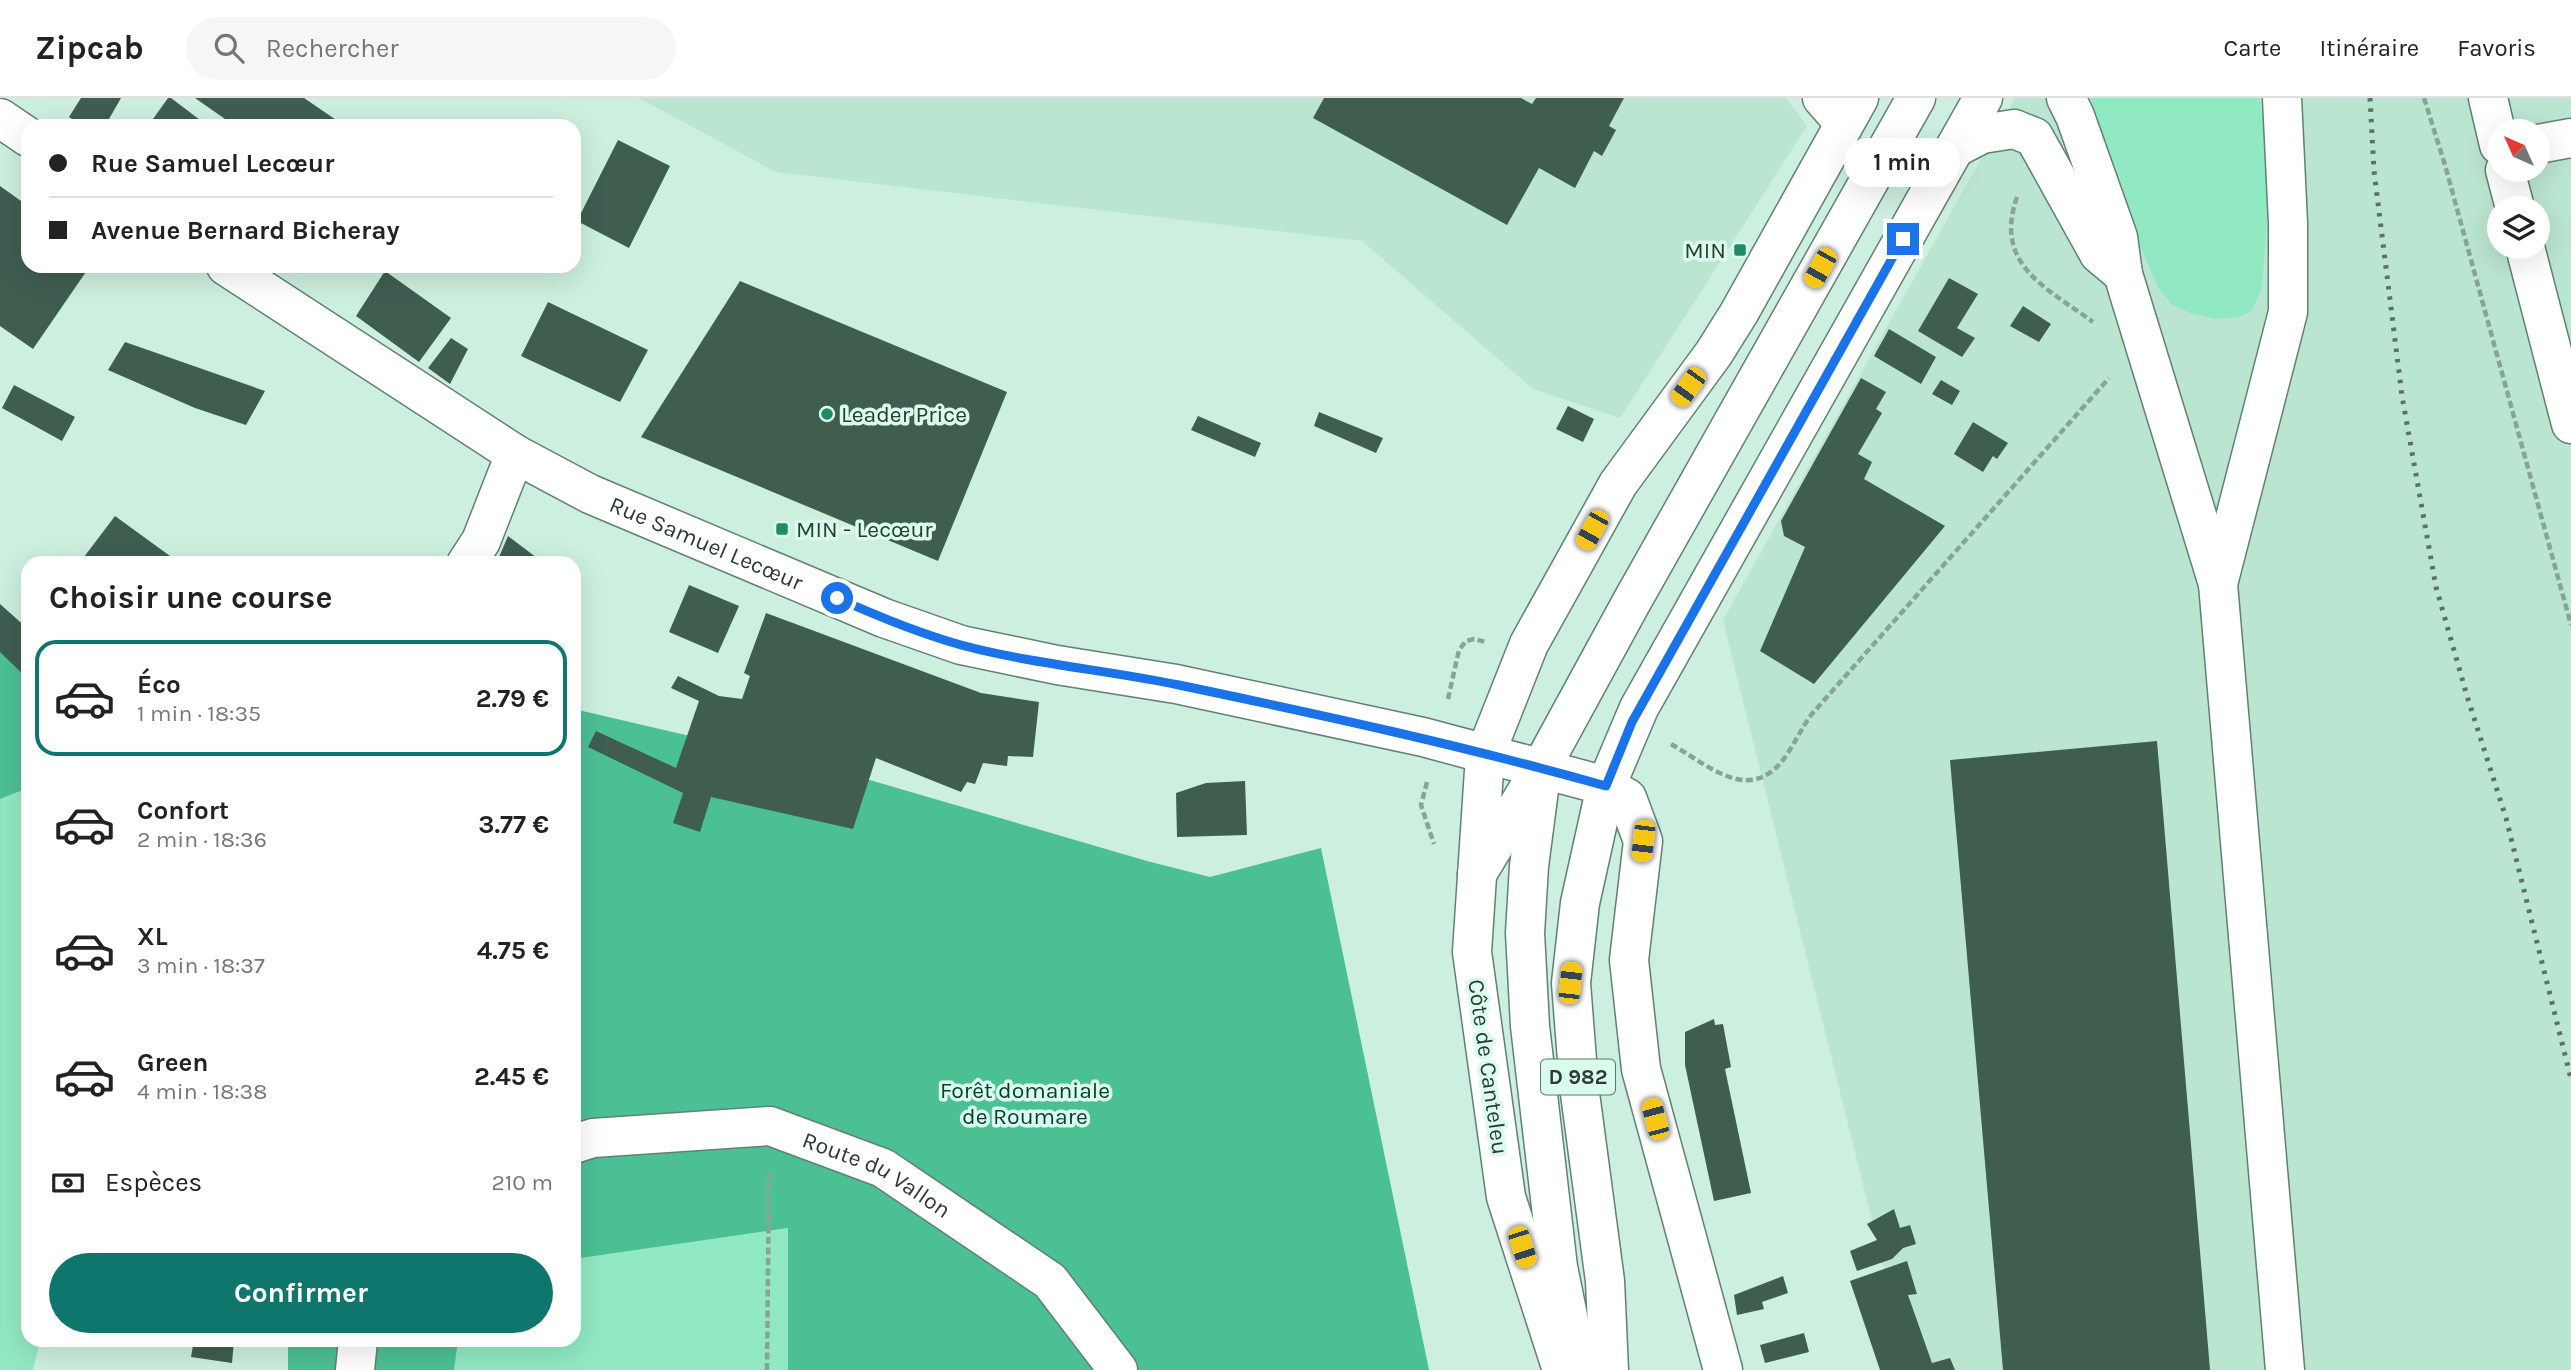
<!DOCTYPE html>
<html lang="fr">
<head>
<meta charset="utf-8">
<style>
  :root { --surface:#fff; --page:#f6f6f6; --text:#222; --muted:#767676; --line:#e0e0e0; --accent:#0f766e }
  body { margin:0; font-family:Karla,sans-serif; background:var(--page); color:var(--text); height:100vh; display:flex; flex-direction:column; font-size:26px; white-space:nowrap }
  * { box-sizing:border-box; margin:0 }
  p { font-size:23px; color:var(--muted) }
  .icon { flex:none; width:38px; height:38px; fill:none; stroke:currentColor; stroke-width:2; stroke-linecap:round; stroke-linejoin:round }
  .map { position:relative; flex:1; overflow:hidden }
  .drawer { position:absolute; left:21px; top:458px; width:560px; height:791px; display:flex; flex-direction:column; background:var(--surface); border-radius:21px; box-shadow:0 7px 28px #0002 }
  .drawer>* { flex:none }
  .hud { position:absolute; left:21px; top:21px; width:560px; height:154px; border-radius:21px; box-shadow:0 7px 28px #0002; display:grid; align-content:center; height:154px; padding:0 28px; background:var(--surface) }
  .needle { width:46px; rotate:315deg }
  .fabs { position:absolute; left:2487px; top:21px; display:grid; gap:14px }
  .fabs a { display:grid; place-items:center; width:63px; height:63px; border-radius:50%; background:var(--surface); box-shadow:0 7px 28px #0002; font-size:35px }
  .end { position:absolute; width:32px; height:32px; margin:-16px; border:9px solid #1a73e8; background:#fff; box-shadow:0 0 0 4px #fff }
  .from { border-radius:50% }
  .bubble { position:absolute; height:49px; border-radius:24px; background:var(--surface); box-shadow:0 7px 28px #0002; font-size:23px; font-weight:700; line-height:49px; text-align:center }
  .car { position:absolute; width:21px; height:42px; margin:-21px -10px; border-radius:9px; box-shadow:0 0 5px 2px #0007; background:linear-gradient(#f5c518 24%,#345 0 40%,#f5c518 0 76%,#345 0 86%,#f5c518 0) }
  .hud b { display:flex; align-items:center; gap:24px; height:66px; font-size:26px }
  .hud b+b { border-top:2px solid var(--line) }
  .hud i { width:18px; height:18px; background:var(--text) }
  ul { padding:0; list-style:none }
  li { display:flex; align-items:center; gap:21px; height:116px; margin:0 14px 10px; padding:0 14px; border:4px solid transparent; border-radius:21px }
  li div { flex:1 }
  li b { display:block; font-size:26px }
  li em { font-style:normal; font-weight:700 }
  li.current { border-color:var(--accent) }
  li>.icon { width:63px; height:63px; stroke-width:1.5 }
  h2 { padding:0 28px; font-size:32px; line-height:84px }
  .pay { display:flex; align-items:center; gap:18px; height:77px; padding:0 28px; font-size:26px }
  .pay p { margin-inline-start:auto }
  .primary-button { display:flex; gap:14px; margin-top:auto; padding:14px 28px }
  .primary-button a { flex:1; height:80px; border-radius:42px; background:var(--accent); color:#fff; font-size:28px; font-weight:700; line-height:80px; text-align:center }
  header { display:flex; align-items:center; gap:42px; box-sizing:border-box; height:98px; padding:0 35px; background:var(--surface); border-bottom:2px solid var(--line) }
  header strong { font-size:33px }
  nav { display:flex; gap:38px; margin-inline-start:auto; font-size:24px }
  .search { width:490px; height:63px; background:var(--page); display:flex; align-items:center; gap:18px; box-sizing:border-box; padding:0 24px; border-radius:38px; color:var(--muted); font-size:26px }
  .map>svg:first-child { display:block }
  .built { fill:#bae5d1; fill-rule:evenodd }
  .green { fill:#91e9c3 }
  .forest { fill:#4cc095 }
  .building { fill:#3f5e50 }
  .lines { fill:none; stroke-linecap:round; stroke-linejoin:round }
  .minor-casing { stroke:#618172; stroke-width:41 }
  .major-casing { stroke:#618172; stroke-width:41 }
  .path { stroke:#89a397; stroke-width:4.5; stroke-dasharray:7 3.5; stroke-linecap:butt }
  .minor { stroke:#fff; stroke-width:38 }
  .major { stroke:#fff; stroke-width:38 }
  .rail { stroke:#5d7167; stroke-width:5; stroke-dasharray:3.5 7; stroke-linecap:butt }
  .route { stroke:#1a73e8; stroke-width:9 }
  .poi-dot { fill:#208966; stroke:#d9fdec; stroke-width:2.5 }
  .labels { text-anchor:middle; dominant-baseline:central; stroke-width:7; stroke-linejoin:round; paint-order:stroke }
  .shield { fill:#d9fdec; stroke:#60746a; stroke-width:2 }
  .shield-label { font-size:21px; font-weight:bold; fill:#2c3a33 }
  .poi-label { font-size:23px; fill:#2c3a33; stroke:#d9fdec; text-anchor:start }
  .street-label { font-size:23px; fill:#2c3a33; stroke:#d9fdec }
  .park-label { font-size:23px; fill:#083c2b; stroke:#d9fdec }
</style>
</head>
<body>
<header>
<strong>Zipcab</strong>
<div class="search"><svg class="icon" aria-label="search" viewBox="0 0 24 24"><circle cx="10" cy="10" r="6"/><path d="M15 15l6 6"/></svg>Rechercher</div>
<nav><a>Carte</a><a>Itinéraire</a><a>Favoris</a></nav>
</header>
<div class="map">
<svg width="2571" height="1272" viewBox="0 0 2571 1272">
  <rect width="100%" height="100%" fill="#ccefdf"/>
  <path class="built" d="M639,0H1786L1807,28L1620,320L1533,291L1362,143L776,74Z
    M2015,0H2571V1272H1909L1723,522ZM2499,33H2538V72H2499ZM2499,110H2538V149H2499Z"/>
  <path class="green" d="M2091,0H2260L2266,53L2267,122L2262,190L2251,214L2238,219L2216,221L2190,215L2172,207L2158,189L2115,91Z
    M28,690V1242L40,1243L33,1272H0V701Z
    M788,1130V1272H454L458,1243L574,1242V1161Z"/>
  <path class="forest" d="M0,520L28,532V690L0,701Z
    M574,611L832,671L1147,763L1210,779L1321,750L1429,1272H788V1130L574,1161Z
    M288,1243H458L454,1272H288Z"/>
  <path class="building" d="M81,0H121L105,28H82L69,19Z
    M168,0H171L204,25L202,28H148Z
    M195,0H304L345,28H235Z
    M1324,0H1521L1532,6L1536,0H1624L1609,28L1616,32L1602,58L1594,53L1575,90L1539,70L1507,127L1313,20Z
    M618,42L670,68L629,150L577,123Z
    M0,88L28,108V168H90L33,251L0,228Z
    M385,173L451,220L419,264L356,218Z
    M1949,180L1978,196L1957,230L1975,240L1962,259L1918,233Z
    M740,183L1007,294L938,463L641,339Z
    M548,204L648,252L620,304L521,258Z
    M2023,208L2051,226L2039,244L2010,228Z
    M1889,231L1936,259L1921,286L1874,258Z
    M451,240L468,251L450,286L428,270Z
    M125,244L265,293L246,327L195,310L108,272Z
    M1861,280L1886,294L1876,311L1882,315L1858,356L1872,364L1864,381L1945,428L1814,586L1760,553L1805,449L1784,438L1781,423Z
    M1941,282L1960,293L1952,307L1932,296Z
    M14,287L75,319L62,343L2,310Z
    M1568,308L1594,321L1583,344L1556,331Z
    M1319,314L1383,340L1376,355L1314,328Z
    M1198,318L1261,345L1255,359L1191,332Z
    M1973,324L2008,345L1997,361L1993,358L1983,374L1954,356Z
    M115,418L181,466H93L84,459Z
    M508,438L545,466H496Z
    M689,487L739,508L718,555L669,534Z
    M0,506L28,531V581L0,554Z
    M766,515L981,595L1039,604L1033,659L1008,658L1007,668L983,665L975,686L967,684L961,694L876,660L853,731L711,699L700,734L673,725L683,695L588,649L596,633L676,670L699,603L671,590L678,578L719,598L742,601L750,578L744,575Z
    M2157,643L2210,1272H2003L1950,662Z
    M1245,683L1247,737L1177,739L1176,695L1206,685Z
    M1714,921L1715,927L1723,926L1731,969L1725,971L1751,1095L1714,1103L1685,967V934Z
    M1894,1111L1900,1130L1910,1127L1916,1146L1903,1150L1892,1161L1857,1173L1850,1153L1877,1142L1867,1126Z
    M1907,1163L1917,1196L1908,1197L1932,1265L1950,1260L1955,1272H1880L1850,1183Z
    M1783,1178L1788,1195L1762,1204L1764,1211L1737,1217L1734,1197Z
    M1804,1235L1809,1254L1765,1265L1760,1247Z
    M194,1242H234L232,1265L191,1259Z"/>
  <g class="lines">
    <g class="minor-casing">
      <g id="minor">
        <path d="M1822,0L1844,25"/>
        <path d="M2066,0L2075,18L2118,139L2123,176L2218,486L2285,1272"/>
        <path d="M0,20L28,39"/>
        <path d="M2538,46L2571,40"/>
        <path d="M1955,50L1982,36L2014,31L2034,39L2099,156L2123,176"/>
        <path id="s1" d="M226,168L515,356L590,396L884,520L961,547L1057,567L1176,586L1423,639L1606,688L1627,700L1643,743L1629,862L1641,971L1723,1272"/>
        <path d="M466,466L481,443L515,356"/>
        <path d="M2218,486L2288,214V125L2282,0"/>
        <path d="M1540,684L1529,768L1525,835L1530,928L1558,1169L1579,1272"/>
        <path d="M1477,776L1541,670L1631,505L1916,0"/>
        <path id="s2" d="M574,1046L593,1040L770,1028L883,1070L1050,1183L1118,1272"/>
        <path d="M355,1272L358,1242"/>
      </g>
    </g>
    <g class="major-casing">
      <path id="major" d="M2488,0L2499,47
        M2505,72L2515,110
        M2525,149L2571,326
        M1562,1272L1506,1099L1472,854L1485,657L1529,546L1618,386L1714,255L1739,215L1859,0
        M1609,1272L1605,1183L1579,988L1571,885L1580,805L1606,688L1639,610L1983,0"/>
    </g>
    <path class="path" d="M2424,0L2445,67L2571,527
      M2017,99C1993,167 2047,190 2093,224
      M1448,601L1459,552L1466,543L1474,541L1486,544
      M1671,646C1710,668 1752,710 1788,655C1796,642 1802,630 1811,617L2109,280
      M1427,684L1421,707L1434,746
      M767,1272L769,1074"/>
    <use href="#minor" class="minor"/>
    <use href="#major" class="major"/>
    <path class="rail" d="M2370,0L2374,73L2402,298L2436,489L2467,598L2506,720L2571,981"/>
  </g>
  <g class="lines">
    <path class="route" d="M837,500C877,518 918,535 961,547C1032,566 1107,572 1179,587C1322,617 1465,648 1606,688L1632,624L1903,141"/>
  </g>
  <g class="poi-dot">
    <rect x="1733" y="145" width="14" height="14" rx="3.5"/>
    <circle cx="827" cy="316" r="7"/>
    <rect x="775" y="424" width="14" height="14" rx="3.5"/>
  </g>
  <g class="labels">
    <rect class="shield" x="1541" y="961.5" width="74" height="35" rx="5"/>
    <g class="shield-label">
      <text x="1578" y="979">D 982</text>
    </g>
    <g class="poi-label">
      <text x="1726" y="152" text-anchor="end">MIN</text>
      <text x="841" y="316">Leader Price</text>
      <text x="796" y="431">MIN - Lecœur</text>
    </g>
    <g class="street-label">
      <text stroke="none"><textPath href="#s1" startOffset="556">Rue Samuel Lecœur</textPath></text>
      <text transform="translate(1488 969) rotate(82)">Côte de Canteleu</text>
      <text stroke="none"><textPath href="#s2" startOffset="315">Route du Vallon</textPath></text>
    </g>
    <g class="park-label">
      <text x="1025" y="992">Forêt domaniale<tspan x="1025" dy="26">de Roumare</tspan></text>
    </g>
  </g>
</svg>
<div class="fabs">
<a><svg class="needle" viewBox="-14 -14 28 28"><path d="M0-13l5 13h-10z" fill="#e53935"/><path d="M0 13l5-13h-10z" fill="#767676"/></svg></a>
<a><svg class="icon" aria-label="layers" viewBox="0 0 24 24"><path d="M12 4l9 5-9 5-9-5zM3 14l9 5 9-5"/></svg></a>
</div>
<i class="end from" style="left:837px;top:500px"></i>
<i class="end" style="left:1903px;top:141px"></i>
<div class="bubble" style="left:1844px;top:40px;width:116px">1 min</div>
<i class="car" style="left:1820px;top:170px;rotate:209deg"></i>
<i class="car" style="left:1688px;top:289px;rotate:216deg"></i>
<i class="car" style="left:1592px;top:432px;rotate:209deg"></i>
<i class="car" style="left:1643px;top:743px;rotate:187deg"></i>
<i class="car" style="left:1570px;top:885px;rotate:6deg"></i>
<i class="car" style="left:1655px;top:1021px;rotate:345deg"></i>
<i class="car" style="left:1522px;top:1149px;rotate:162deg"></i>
<div class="hud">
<b><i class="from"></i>Rue Samuel Lecœur</b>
<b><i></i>Avenue Bernard Bicheray</b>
</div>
<section class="drawer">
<h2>Choisir une course</h2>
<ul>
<li class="current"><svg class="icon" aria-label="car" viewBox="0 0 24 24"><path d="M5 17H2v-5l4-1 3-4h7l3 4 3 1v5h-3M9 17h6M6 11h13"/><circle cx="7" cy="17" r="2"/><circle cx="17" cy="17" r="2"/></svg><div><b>Éco</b><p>1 min · 18:35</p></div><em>2.79 €</em></li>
<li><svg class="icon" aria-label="car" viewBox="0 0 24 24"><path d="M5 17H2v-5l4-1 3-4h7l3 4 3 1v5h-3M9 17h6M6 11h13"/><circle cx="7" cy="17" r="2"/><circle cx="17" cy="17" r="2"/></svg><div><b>Confort</b><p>2 min · 18:36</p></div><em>3.77 €</em></li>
<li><svg class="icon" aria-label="car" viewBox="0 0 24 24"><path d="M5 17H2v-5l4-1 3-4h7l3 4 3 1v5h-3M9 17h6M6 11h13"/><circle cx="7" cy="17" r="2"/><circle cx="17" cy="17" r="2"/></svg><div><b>XL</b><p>3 min · 18:37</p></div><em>4.75 €</em></li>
<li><svg class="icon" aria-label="car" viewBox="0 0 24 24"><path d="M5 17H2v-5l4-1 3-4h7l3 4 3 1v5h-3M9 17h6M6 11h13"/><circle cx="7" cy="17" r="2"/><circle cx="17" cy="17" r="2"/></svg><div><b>Green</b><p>4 min · 18:38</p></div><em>2.45 €</em></li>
</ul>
<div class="pay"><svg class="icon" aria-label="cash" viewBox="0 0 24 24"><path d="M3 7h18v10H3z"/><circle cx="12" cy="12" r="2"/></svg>Espèces<p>210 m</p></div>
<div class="primary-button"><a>Confirmer</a></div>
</section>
</div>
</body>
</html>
